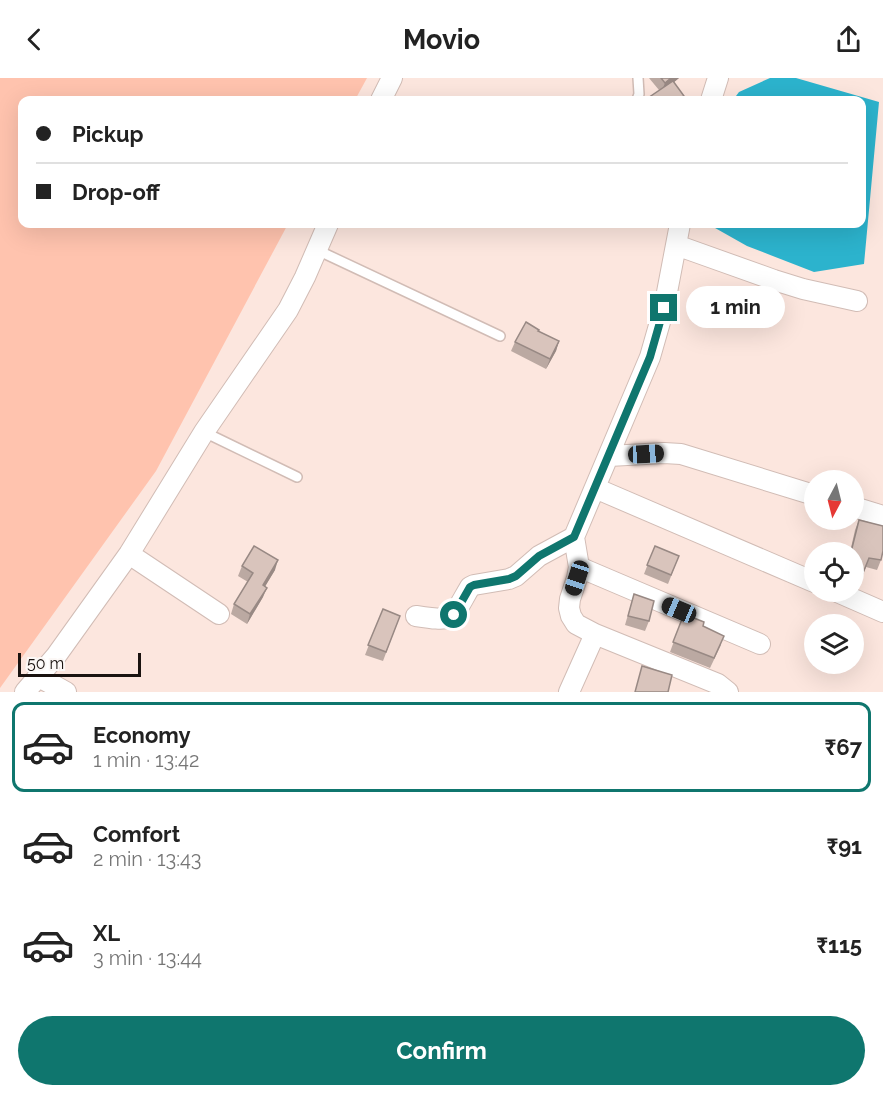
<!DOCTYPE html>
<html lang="en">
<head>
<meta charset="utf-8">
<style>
  :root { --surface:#fff; --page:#f2f2f2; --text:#222; --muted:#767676; --line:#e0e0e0; --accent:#0f766e }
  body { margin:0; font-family:Raleway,sans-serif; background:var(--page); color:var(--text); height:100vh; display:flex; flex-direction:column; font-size:22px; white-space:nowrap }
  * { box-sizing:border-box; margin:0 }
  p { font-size:20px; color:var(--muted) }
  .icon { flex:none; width:33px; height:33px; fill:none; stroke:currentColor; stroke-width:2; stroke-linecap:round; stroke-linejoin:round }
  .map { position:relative; height:614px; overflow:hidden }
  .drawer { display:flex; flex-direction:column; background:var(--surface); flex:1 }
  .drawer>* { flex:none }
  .guide { position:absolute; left:18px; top:18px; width:848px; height:132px; border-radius:12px; box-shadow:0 6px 24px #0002; display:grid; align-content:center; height:132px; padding:0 18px; background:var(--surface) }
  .needle { width:39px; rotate:187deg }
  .buttons { position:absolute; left:804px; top:392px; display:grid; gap:12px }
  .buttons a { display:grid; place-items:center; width:60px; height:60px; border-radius:50%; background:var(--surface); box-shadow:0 6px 24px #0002; font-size:30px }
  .scale { position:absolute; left:18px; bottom:15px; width:123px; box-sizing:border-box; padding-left:6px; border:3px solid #1a1310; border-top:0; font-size:16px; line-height:21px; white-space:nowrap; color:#1a1310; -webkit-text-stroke:4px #fcf8f6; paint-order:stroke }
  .end { position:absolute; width:27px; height:27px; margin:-14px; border:8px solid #0f766e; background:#fff; box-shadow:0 0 0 3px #fff }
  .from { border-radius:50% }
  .bubble { position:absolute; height:42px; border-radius:21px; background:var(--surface); box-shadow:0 6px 24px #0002; font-size:20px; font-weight:700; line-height:42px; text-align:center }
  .car { position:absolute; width:18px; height:36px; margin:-18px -9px; border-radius:8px; box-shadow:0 0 4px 2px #0007; background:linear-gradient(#222 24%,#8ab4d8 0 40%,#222 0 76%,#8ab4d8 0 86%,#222 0) }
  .guide b { display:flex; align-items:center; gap:21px; height:57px; font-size:22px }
  .guide b+b { border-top:2px solid var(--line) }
  .guide i { width:15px; height:15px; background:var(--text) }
  ul { padding:10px 0 0; list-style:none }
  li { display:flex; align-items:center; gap:18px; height:90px; margin:0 12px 9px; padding:0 6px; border:3px solid transparent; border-radius:12px }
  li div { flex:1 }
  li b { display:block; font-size:22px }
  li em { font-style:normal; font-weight:700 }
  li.on { border-color:var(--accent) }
  li>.icon { width:54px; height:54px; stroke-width:1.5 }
  .cta { display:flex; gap:12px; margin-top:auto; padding:12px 18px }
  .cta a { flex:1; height:69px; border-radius:36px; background:var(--accent); color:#fff; font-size:24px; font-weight:700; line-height:69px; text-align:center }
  header { display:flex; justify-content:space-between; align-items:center; height:78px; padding:0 18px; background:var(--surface); font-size:27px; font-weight:700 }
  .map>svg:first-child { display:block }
  .green { fill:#ffc3ae }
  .water { fill:#2cb3cd }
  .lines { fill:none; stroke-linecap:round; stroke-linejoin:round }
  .lane-casing { stroke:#d1bcb5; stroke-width:12 }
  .street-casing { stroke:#d1bcb5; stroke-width:22 }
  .lane { stroke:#fff; stroke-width:9 }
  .street { stroke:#fff; stroke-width:20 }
  .wall { fill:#bba9a2 }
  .shaded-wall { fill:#988984 }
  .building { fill:#d9c4bc; stroke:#988984; stroke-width:1.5 }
  .route { stroke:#0f766e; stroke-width:8 }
</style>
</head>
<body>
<header><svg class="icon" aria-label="back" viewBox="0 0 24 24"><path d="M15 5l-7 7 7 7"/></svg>Movio<svg class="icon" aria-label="share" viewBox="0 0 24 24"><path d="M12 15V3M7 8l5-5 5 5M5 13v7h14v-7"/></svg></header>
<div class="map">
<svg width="883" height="614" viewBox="0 0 883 614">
  <rect width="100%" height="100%" fill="#fce6de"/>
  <path class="green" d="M0,0H367L355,22H22V146H288L156,393L0,610Z"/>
  <path class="water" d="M770,0H796L879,24L864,186L814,194L747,168L708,146H861V22H733L739,14Z"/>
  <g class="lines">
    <g class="lane-casing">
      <path id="lane" d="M637,22L639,16L638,0
        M317,172L500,258
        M204,354L297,399"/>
    </g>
    <g class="street-casing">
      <path id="street" d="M381,22L392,0
        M711,22L718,0
        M680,146L664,230L650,279L574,459L579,489L577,500L570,521L569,530L571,538L576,546L595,556L718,606L728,614
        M676,167L774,202L803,211L857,223
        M609,378L664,375L681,376L814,417
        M595,410L814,504
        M854,429L883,438
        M129,476L219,536
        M579,489L760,566
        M835,513L883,534
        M416,538C456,544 450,543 470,509L474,507L509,501L516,498L539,478L574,459
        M39,599L66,614
        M25,614L56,578L129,476L204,354L288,232L305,199L328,146
        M569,614L595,556"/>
    </g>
    <use href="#lane" class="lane"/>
    <use href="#street" class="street"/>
  </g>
  <path class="wall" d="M649,0H679L674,4L659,12Z
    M538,253L559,263L556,273L546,291L511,273L515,264Z
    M859,442L881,482L877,492L866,489L857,510L854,508V474H850L855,452Z
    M655,468L679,478L668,506L644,496Z
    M242,488L275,492L265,508L263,519L247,546L231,536L234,526L248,504L238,498Z
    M634,516L649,543L645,553L625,547Z
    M383,531L400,538L383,583L365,577Z
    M684,536L703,548L721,567L710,590L670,574Z"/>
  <path class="shaded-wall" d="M671,0H679L661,15L665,5Z
    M559,263L556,273L546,291L550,281Z
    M278,482L275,492L260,517L263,507Z
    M267,510L263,519L247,546L250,536Z"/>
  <path class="building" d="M661,0H671L665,5Z
    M673,3L684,18L677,22H645Z
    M526,244L539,252L538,253L559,263L550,281L515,264Z
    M859,442L883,448V473L881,482L869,480L861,500L854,497V474H851Z
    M254,468L278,482L263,507L267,510L250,536L234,526L253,495L242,488Z
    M655,468L679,478L671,497L647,487Z
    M634,516L654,523L649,543L628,538Z
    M383,531L400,538L386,574L368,567Z
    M684,536L704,544L703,548L724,558L714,580L673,564Z
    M642,588L672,597L668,614H635Z"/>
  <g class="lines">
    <path class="route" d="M454,537L470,509L474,507L509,501L516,498L539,478L574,459L650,279L664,230"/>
  </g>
</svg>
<div class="buttons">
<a><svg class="needle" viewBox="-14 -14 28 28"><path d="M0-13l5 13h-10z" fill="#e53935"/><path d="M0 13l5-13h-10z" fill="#767676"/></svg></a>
<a><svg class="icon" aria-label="locate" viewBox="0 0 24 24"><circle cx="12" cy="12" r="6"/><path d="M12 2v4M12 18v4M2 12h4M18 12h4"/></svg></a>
<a><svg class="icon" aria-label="layers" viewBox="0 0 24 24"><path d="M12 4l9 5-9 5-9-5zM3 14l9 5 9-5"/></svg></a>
</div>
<div class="scale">50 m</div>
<i class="end from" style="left:454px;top:537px"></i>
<i class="end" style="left:664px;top:230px"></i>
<div class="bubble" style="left:686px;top:208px;width:99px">1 min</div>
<i class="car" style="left:646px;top:376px;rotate:87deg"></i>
<i class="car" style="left:577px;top:500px;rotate:198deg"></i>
<i class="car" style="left:679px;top:532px;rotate:293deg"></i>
<div class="guide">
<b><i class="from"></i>Pickup</b>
<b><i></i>Drop-off</b>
</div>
</div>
<section class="drawer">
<ul>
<li class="on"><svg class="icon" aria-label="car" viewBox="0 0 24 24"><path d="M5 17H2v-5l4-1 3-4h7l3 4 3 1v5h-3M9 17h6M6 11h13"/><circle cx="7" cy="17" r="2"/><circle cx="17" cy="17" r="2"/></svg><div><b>Economy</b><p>1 min · 13:42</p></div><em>₹67</em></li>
<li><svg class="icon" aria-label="car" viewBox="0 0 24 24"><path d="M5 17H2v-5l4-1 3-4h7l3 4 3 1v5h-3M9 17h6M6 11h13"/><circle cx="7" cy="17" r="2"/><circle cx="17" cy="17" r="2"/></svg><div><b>Comfort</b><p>2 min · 13:43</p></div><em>₹91</em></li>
<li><svg class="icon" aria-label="car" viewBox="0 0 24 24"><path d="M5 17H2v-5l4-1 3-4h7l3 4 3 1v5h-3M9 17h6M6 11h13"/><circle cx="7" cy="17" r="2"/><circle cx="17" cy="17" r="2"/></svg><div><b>XL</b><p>3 min · 13:44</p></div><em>₹115</em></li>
</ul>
<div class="cta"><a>Confirm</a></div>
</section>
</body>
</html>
